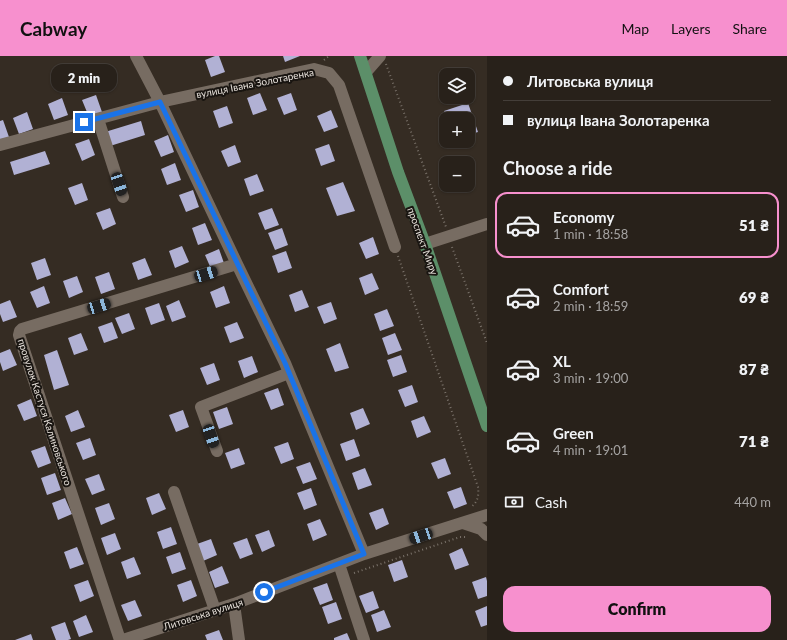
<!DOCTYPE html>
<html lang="en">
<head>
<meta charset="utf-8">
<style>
  :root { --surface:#28211a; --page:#342e27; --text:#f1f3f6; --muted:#a5a3a2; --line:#443e39; --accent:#f790ce }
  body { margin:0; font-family:Lato,sans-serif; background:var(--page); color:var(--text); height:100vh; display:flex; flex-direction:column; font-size:15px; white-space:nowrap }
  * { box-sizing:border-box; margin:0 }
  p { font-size:13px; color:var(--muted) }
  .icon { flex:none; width:22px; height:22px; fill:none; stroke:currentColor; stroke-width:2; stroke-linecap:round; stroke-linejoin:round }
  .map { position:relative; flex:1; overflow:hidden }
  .details { display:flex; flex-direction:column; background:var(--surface); width:300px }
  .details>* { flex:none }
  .guide { display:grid; align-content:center; height:88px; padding:0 16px; background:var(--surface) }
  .buttons { position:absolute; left:439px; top:12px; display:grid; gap:8px }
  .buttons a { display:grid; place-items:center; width:36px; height:36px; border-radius:8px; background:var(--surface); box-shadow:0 1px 3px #0004,0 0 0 1px var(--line); font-size:20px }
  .end { position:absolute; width:18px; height:18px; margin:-9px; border:5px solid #1a73e8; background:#fff; box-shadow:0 0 0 2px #fff }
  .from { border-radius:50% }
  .bubble { position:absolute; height:28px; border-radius:12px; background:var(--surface); box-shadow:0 1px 3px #0004,0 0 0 1px var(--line); font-size:13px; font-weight:800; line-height:28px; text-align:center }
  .car { position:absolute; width:12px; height:24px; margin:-12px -6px; border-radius:5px; box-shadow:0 0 3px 1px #0007; background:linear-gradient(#222 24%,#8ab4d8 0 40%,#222 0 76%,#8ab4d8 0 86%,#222 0) }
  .guide b { display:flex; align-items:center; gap:14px; height:38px; font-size:15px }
  .guide b+b { border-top:1px solid var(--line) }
  .guide i { width:10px; height:10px; background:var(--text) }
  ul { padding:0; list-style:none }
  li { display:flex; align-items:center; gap:12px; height:66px; margin:0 8px 6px; padding:0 8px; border:2px solid transparent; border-radius:12px }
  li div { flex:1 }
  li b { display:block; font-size:15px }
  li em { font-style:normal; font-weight:800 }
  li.selected { border-color:var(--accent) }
  li>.icon { width:36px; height:36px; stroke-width:1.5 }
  h2 { padding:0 16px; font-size:18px; line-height:48px }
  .pay { display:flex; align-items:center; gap:10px; height:44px; padding:0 16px; font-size:15px }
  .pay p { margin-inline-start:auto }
  .primary-button { display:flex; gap:8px; margin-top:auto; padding:8px 16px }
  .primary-button a { flex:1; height:46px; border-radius:12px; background:var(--accent); color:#111; font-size:16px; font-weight:800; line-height:46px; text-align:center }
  header { display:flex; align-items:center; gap:24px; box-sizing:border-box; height:56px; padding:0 20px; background:var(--accent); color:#111 }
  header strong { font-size:19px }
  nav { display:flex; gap:22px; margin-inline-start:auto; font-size:14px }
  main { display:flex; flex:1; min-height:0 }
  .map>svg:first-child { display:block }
  .building { fill:#b1b1d4 }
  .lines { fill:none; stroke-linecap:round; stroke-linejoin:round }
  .path { stroke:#7b736b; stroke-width:2; stroke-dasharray:1 3; stroke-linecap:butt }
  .minor { stroke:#776c62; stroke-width:12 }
  .major { stroke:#5c8f69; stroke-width:12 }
  .route { stroke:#1a73e8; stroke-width:5 }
  .labels { text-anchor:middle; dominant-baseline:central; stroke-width:4; stroke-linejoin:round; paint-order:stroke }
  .street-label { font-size:10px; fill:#e7e1db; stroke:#191511 }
</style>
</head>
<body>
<header>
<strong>Cabway</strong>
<nav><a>Map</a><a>Layers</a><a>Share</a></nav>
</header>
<main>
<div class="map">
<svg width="487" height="584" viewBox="0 0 487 584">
  <rect width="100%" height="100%" fill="#352c23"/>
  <path class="building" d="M215,0H219L225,16L211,21L205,4Z
    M283,0H300L285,6Z
    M260,37L267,54L253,59L247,42Z
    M291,37L297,54L284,59L277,42Z
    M96,39L102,56L89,61L82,44Z
    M62,42L68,59L54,64L48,48Z
    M468,47L478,76L468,79V63H447L444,55Z
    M227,50L233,67L219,72L213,55Z
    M331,54L338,71L324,76L317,60Z
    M27,56L33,73L19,78L13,62Z
    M3,64L9,81L0,85V65Z
    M141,65L145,79L110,90L105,76Z
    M168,79L174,96L161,101L154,85Z
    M89,83L95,99L82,105L75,88Z
    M329,88L335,105L321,110L315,93Z
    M235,89L241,106L228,111L221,95Z
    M45,95L50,108L14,119L10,106Z
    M175,107L181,124L167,129L161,113Z
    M257,118L264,135L250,140L244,123Z
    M343,126L355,155L337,160L326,132Z
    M82,127L88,144L75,149L68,132Z
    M193,134L199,151L186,156L179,139Z
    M110,152L116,168L103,174L96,157Z
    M272,152L279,169L265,174L258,157Z
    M205,167L212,184L198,189L192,172Z
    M282,172L288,189L275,194L268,177Z
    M373,181L379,198L366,203L359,187Z
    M182,190L189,206L175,212L169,195Z
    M219,193L225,210L212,215L205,199Z
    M286,195L292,212L278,217L272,200Z
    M45,202L51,219L37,224L31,207Z
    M145,202L152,219L138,224L132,207Z
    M109,216L115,233L101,238L95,221Z
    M372,217L379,233L365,239L359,222Z
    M77,220L83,236L69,242L63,225Z
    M44,230L50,247L37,252L30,236Z
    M224,230L230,247L216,252L210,236Z
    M302,234L309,251L295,256L289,239Z
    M10,244L17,261L3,266L0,258V248Z
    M179,244L186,261L172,266L166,250Z
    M331,246L337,263L324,268L317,251Z
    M159,247L165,264L151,269L145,252Z
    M387,253L394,270L380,275L374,258Z
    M129,257L135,273L122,278L115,262Z
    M112,266L118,282L104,287L98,271Z
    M237,266L244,282L230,287L224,271Z
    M81,277L88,294L74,299L68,282Z
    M395,277L402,294L388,299L382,282Z
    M340,287L349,312L335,316L326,293Z
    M10,293L17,309L3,315L0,306V297Z
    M57,294L69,329L54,334L44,299Z
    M401,299L407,316L393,321L387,304Z
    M252,300L258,316L244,322L238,305Z
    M214,307L220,324L207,329L200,312Z
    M412,329L418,346L405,351L398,334Z
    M278,332L284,349L271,354L264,337Z
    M31,343L37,360L24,365L17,349Z
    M227,351L233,368L219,373L213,356Z
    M363,352L370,368L356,374L350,357Z
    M78,354L85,371L71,376L65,360Z
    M183,354L189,371L176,376L169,359Z
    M424,360L431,376L417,382L411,365Z
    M90,382L96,399L83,404L76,387Z
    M354,383L360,400L346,405L340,388Z
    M288,386L294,403L281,408L274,391Z
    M45,390L51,407L38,412L31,395Z
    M239,392L245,408L231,413L225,397Z
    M445,402L451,418L438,423L431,407Z
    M310,406L317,423L303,428L296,411Z
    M365,412L372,429L358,434L352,417Z
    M55,417L61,434L47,439L41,422Z
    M99,418L105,434L92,439L85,423Z
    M461,431L467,448L454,453L447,436Z
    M311,432L317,449L304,454L297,437Z
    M159,437L166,453L152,459L146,442Z
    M65,442L72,458L58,464L52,447Z
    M109,447L115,463L101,469L95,452Z
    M383,452L389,468L376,474L369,457Z
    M320,463L327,479L313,485L307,468Z
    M171,471L177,488L163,493L157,476Z
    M269,474L275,490L262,496L255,479Z
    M115,477L121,493L107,499L101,482Z
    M247,482L253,498L240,503L233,487Z
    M211,483L217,499L203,505L197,488Z
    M77,491L84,508L70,513L64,496Z
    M462,492L469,509L455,514L449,498Z
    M180,496L186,513L172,518L166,501Z
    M134,501L141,518L127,523L121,506Z
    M402,504L408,521L394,526L388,509Z
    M222,510L229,527L215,532L209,516Z
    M486,521L487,525V540L478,543L472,526Z
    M88,524L94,540L80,546L74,529Z
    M191,524L197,540L183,546L177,529Z
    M327,527L333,544L320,549L313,532Z
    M373,535L379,552L366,557L359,540Z
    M135,544L142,560L128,565L121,549Z
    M336,546L342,563L328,568L322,551Z
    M487,550V569L481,571L475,555Z
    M384,554L391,571L377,576L371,559Z
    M86,559L93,576L79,581L73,565Z
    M65,566L71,583L68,584H56L51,571Z
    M219,574L223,584H207L205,579Z
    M347,577L350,584H334V582Z
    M31,578L33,584H15Z"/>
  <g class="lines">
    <path class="path" d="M324,4L329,0
      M386,8L446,171
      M452,191L487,287
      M398,200L478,431C479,439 478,446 471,451
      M354,517L460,481H468"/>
    <path class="minor" d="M136,0L160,46L237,208L285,307L364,498
      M366,16L380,0
      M98,63L123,141
      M0,89L160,46L314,13L329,17L339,29L395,191
      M425,188L487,168
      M217,395L201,351L289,317
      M174,436L215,554
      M463,467L481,473L487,479
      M339,508L364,584
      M234,548L239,584
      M120,584L19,279L20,275L22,273L237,208
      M123,584L234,548L364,498L487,459"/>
    <path class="major" d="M360,0L398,116L425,188L487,370"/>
  </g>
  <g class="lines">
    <path class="route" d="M84,66L160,46L285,307L364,498L264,536"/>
  </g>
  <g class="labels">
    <g class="street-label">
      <text transform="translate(255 27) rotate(-11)">вулиця Івана Золотаренка</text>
      <text transform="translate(423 185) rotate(70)">проспект Миру</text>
      <text transform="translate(45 356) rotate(72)">провулок Кастуся Калиновського</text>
      <text transform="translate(203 558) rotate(-18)">Литовська вулиця</text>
    </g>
  </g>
</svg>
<div class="buttons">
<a><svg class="icon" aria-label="layers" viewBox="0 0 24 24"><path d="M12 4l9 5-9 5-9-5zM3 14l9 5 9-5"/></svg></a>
<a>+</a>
<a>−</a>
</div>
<i class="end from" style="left:264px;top:536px"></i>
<i class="end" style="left:84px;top:66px"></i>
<div class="bubble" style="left:51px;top:8px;width:66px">2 min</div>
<i class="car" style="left:119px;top:128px;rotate:162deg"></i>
<i class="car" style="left:206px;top:218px;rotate:73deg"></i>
<i class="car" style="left:99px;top:250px;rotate:73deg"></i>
<i class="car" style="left:211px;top:380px;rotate:161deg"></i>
<i class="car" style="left:421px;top:480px;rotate:252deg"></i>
</div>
<section class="details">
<div class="guide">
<b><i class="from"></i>Литовська вулиця</b>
<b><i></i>вулиця Івана Золотаренка</b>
</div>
<h2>Choose a ride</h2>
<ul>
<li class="selected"><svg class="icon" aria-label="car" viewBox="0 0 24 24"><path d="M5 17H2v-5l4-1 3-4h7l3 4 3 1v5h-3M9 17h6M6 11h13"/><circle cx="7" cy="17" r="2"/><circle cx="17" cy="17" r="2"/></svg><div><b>Economy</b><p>1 min · 18:58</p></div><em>51 ₴</em></li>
<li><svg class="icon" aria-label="car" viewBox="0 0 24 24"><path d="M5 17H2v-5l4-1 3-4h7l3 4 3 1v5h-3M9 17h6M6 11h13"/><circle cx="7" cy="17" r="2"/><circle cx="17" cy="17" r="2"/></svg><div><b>Comfort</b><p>2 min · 18:59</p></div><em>69 ₴</em></li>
<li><svg class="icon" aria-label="car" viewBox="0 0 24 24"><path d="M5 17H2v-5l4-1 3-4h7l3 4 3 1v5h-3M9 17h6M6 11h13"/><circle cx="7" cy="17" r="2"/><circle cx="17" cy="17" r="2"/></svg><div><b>XL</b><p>3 min · 19:00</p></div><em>87 ₴</em></li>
<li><svg class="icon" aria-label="car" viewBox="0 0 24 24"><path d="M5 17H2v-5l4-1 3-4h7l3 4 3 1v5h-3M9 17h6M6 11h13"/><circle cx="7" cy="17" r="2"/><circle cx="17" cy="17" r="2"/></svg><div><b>Green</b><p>4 min · 19:01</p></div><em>71 ₴</em></li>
</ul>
<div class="pay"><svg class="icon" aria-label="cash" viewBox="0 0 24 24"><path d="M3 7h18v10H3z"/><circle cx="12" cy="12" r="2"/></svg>Cash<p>440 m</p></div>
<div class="primary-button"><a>Confirm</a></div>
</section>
</main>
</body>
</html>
